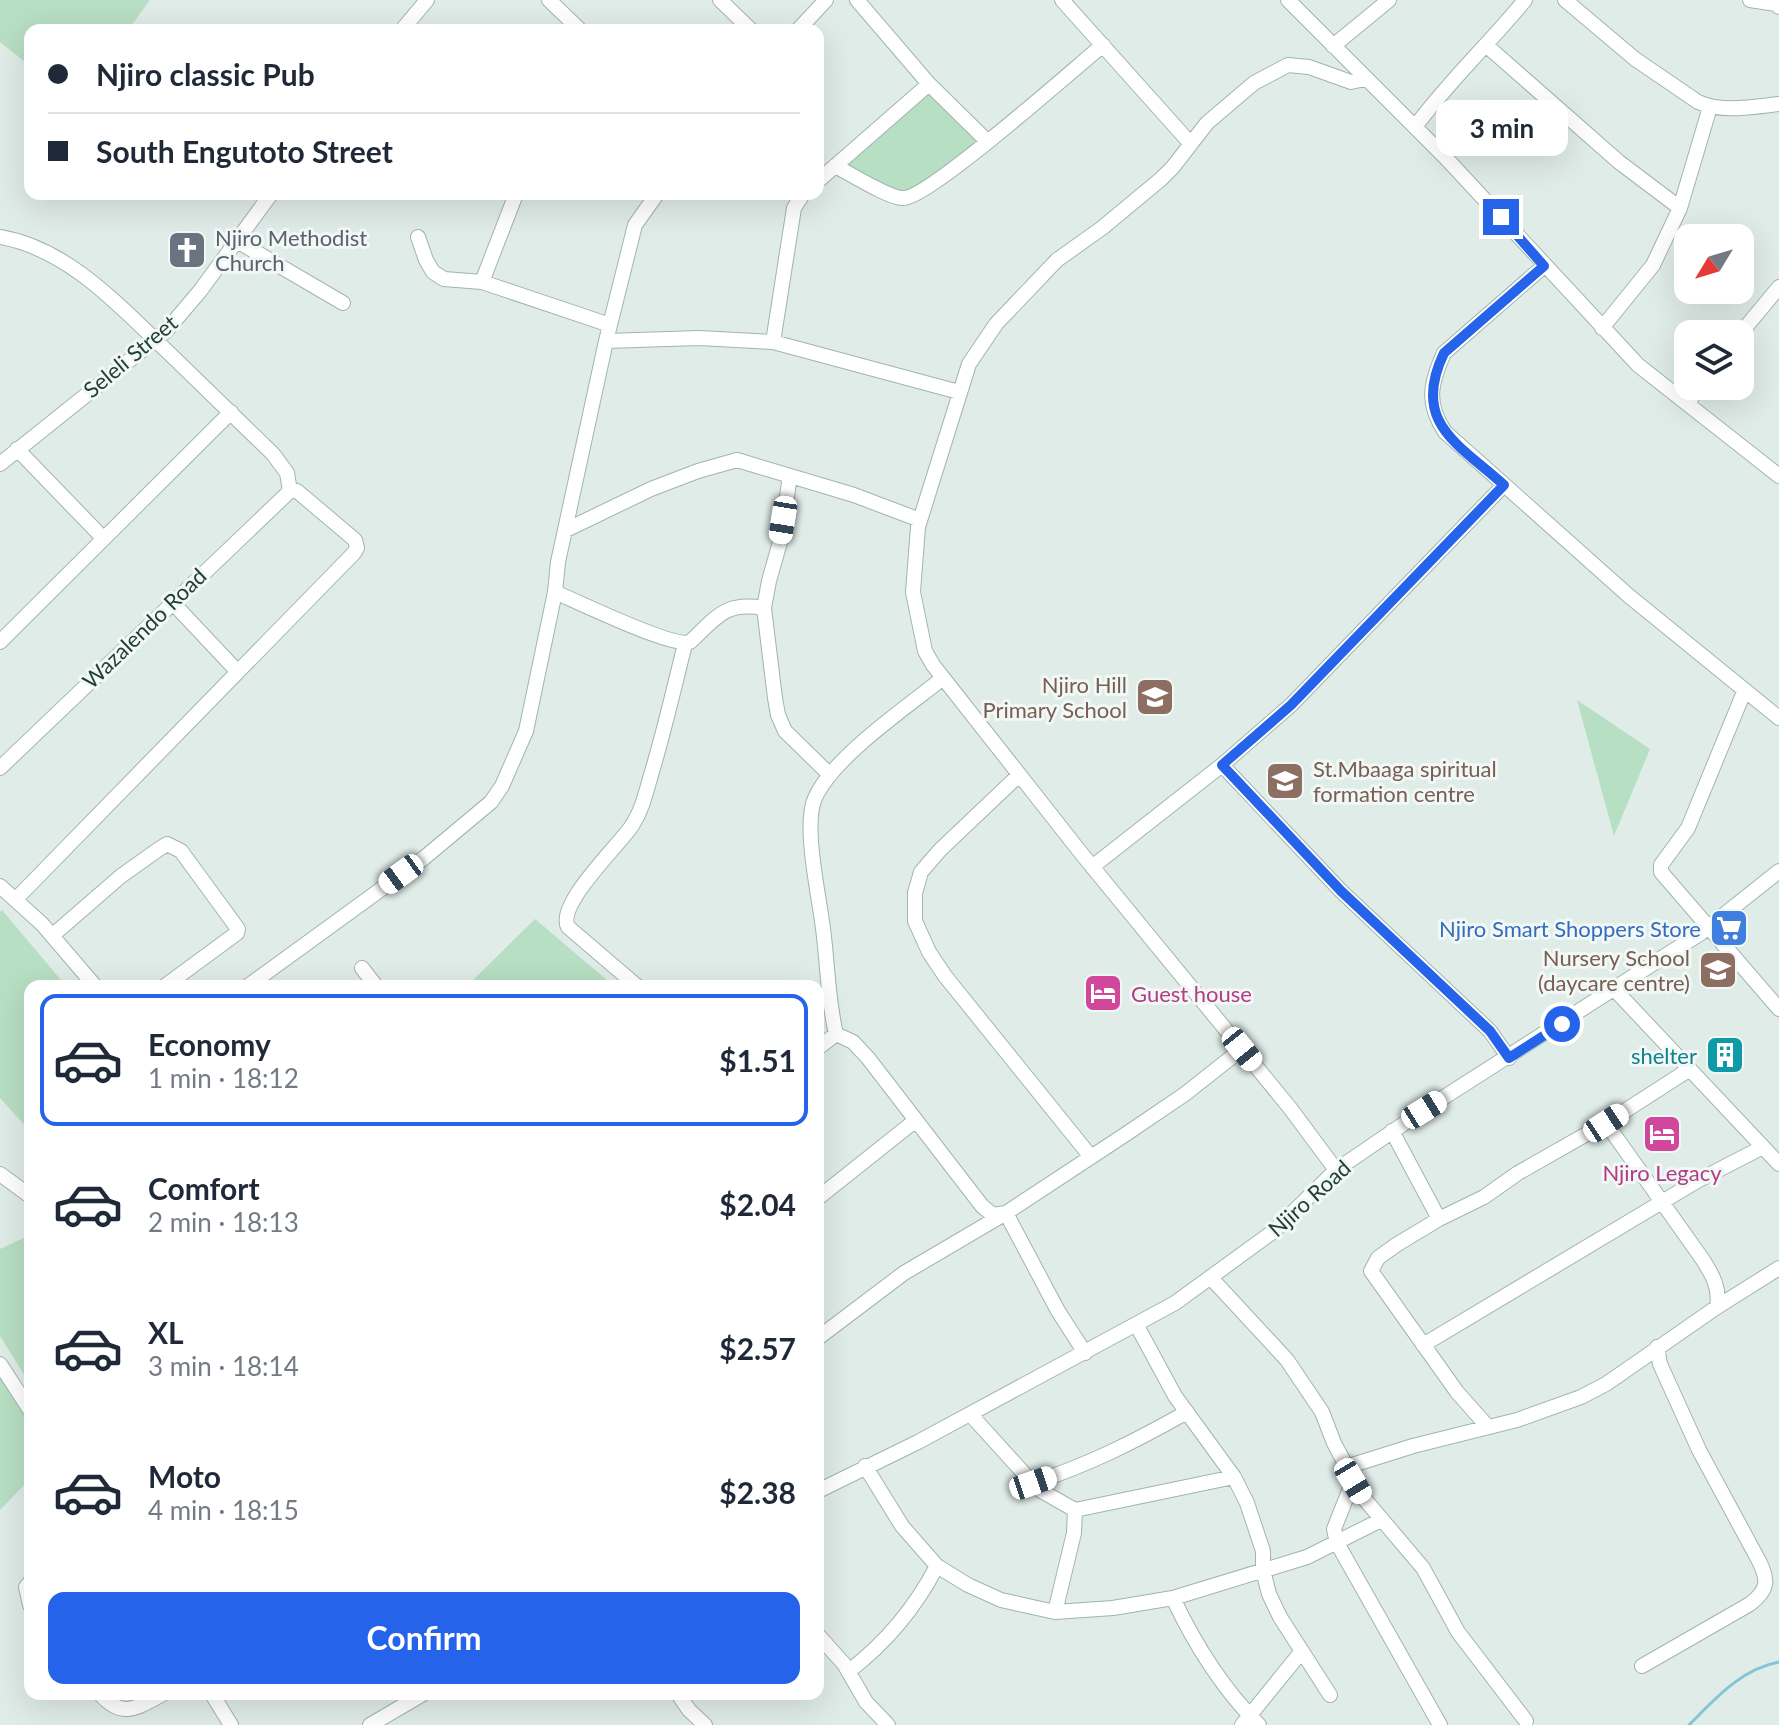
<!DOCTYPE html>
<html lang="en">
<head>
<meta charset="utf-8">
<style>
  :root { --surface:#fff; --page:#f6f6f7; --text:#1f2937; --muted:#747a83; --line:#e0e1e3; --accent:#2563eb }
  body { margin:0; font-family:Lato,sans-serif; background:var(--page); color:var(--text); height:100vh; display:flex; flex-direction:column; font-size:30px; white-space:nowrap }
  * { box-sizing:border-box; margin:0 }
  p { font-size:26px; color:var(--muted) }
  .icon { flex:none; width:44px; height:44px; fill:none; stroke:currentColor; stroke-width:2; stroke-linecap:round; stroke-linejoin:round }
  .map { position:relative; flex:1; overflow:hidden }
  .sheet { position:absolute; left:24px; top:980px; width:800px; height:720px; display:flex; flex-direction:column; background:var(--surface); border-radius:16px; box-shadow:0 8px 32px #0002 }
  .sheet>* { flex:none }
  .top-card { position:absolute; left:24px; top:24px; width:800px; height:176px; border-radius:16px; box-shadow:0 8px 32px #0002; display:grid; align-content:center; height:176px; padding:0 24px; background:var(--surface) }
  .needle { width:52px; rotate:232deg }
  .tools { position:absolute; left:1674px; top:224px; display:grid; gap:16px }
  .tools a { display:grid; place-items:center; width:80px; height:80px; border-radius:16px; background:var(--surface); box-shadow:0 8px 32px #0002; font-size:40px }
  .end { position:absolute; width:36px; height:36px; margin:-18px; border:10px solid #2563eb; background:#fff; box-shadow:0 0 0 4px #fff }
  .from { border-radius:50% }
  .bubble { position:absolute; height:56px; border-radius:16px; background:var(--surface); box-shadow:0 8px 32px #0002; font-size:26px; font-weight:700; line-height:56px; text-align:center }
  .car { position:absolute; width:24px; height:48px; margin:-24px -12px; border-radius:10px; box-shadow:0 0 6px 2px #0007; background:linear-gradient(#fff 24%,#345 0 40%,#fff 0 76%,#345 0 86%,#fff 0) }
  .top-card b { display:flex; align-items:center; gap:28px; height:76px; font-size:30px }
  .top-card b+b { border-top:2px solid var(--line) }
  .top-card i { width:20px; height:20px; background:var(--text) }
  ul { padding:14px 0 0; list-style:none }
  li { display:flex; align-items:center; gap:24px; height:132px; margin:0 16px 12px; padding:0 8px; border:4px solid transparent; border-radius:16px }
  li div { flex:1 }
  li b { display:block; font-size:30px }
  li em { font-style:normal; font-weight:700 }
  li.selected { border-color:var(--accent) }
  li>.icon { width:72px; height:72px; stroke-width:1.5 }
  .primary-button { display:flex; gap:16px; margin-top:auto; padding:16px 24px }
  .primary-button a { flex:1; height:92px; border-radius:16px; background:var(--accent); color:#fff; font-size:32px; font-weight:700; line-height:92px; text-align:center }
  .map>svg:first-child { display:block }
  .green { fill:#b7dfc3 }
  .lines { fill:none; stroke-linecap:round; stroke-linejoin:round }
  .stream { stroke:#84c6d5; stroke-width:3 }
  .minor-casing { stroke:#a2b4ae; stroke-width:16 }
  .minor { stroke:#fff; stroke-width:14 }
  .route { stroke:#2563eb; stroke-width:10 }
  .labels { text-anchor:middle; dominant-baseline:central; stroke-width:6; stroke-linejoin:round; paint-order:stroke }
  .worship-label { font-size:22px; fill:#5b616d; stroke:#f1f8f5; text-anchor:start }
  .street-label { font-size:22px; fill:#1f3e36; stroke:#f1f8f5 }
  .education-label { font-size:22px; fill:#785e54; stroke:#f1f8f5; text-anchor:end }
  .shop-label { font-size:22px; fill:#366cbe; stroke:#f1f8f5; text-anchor:end }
  .hotel-label { font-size:22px; fill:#b23c85; stroke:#f1f8f5; text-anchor:start }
  .culture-label { font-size:22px; fill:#0d838f; stroke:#f1f8f5; text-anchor:end }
</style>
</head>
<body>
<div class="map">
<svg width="1779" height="1725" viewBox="0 0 1779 1725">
  <rect width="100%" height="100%" fill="#e0ece7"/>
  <path class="green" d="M0,0H150L128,30H30V66L0,42Z
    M928,89L983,141L908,196L842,166Z
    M1577,700L1650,749L1614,836Z
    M2,910L66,986H30V1131L0,1098V912Z
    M535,919L614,986H467Z
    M30,1235V1384L0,1336V1249Z
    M0,1374L30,1418V1479L0,1510Z"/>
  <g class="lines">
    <path class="stream" d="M1689,1725C1715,1699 1741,1669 1779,1662"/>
    <g class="minor-casing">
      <path id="minor" d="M549,0L580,30
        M720,0L751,30
        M857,0L929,84L987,141
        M1062,0L1190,143
        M1288,0L1445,157L1638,365L1779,476
        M1565,0L1635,59L1698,102C1722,113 1753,107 1779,104
        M1750,0L1776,4L1779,7
        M402,30L427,0
        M798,30L826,0
        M1333,46L1389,0
        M1487,46L1619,162L1680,208
        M1415,127C1448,82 1490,43 1525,0
        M835,166C851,174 887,197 902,198C926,201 1076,67 1103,45
        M818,181L929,84
        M0,237C70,249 122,309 171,355C205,388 239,421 273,454L287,473L290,491
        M418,237L426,260L433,272L444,279L482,282L610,325
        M237,241L343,303
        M1544,266L1444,353C1430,384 1426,403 1445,432L1629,596L1779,718
        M482,282L516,194
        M1602,328L1653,265L1680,208L1710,107
        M1740,334L1779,287
        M606,341L699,338L773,342L959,392
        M773,342L794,208L803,194
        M1688,404L1698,386
        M17,449L103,538
        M0,464L166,331L200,291L271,194
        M790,476L780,542L769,581L764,608L775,698L778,715L785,731L830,775
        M566,530L651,489L698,471L737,460L854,495L920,520
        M555,592C578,602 673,648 690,642C717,617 725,601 764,608
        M172,602L237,671
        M0,642L231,412
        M1744,692L1688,828L1661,865V872L1779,1009
        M1222,765L1341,891L1490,1031L1509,1058
        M0,768L290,491
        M1019,775L940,850L921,872L915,893V921L929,952L945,976L1091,1157
        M1092,867L1222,765L1291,705L1504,485
        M0,886L42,924L95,986
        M16,899L354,553L357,548L355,540L297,491H290
        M53,935L121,876L159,849L167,844L181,851L238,929L237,933L165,986
        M362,968L376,986
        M248,986L424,858L491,802L502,786L526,731L555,592L558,562L606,341L635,225L657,194
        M637,986L568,927C556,905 618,846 631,827C642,811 646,792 651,775C664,732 674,688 685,644
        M1615,990L1779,1164
        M836,1034L853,1042L868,1058L982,1206L993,1215L1006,1213L1058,1311L1085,1353
        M818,1048L836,1034C828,1000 828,971 824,937C821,903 802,827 815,798C833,757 907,707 943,678
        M1606,1123L1703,1260C1713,1276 1720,1288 1717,1307
        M1392,1131L1439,1219
        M1336,1170L1290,1108L1081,853L933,665L925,651L913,592L918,527L969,364L996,324L1057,260L1102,228L1161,179L1173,167L1207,123L1254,83L1288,65L1309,67L1351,82L1365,79
        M0,1174L30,1196
        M818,1198L916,1120
        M1212,1279L1287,1360L1322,1412L1334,1443L1362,1496L1423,1568L1458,1632L1526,1721
        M1136,1324L1175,1396L1234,1477L1247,1503L1263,1551V1570L1269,1594L1280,1617L1330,1695
        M818,1338L904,1273L1006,1213L1126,1134L1185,1094L1242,1049
        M1423,1345L1697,1181L1763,1147
        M0,1364L30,1410
        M970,1414L1038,1489L1075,1510L1074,1533L1055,1612
        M1488,1427L1457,1392L1371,1271L1378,1258L1396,1245L1439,1219L1484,1197L1518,1173L1606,1123L1690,1069
        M865,1466L902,1526L937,1566L968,1585L1001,1600L1055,1612L1113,1608L1173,1598L1307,1557L1381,1520
        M1346,1467L1413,1446L1517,1420L1581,1397L1606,1384L1717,1307L1779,1268
        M1353,1481L1334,1529L1337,1543L1440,1725
        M1033,1483C1090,1464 1134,1442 1187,1412
        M818,1491L918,1442L1175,1303L1274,1231L1336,1170L1424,1110L1701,933L1779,871
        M1075,1510L1234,1477
        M30,1582L26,1587L30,1605
        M1173,1598C1195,1645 1222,1688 1259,1725
        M818,1635L844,1664L866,1702L888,1725
        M1642,1666L1750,1604C1768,1590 1769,1581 1759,1561L1699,1450L1660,1364L1657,1347
        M849,1671C887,1642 915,1608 937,1566
        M100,1694C123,1720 138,1707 163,1694
        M212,1694L231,1725
        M678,1694L689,1710L705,1725
        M370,1725L423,1694
        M1242,1725L1302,1651"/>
    </g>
    <use href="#minor" class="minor"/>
  </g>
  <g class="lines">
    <path class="route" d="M1501,217L1544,266L1444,353C1411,422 1457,443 1504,485L1291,705L1222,765L1341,891L1490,1031L1509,1058L1562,1024"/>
  </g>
  <defs>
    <g id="church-square" transform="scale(2)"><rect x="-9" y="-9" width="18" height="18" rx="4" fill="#6b7280" stroke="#f1f8f5"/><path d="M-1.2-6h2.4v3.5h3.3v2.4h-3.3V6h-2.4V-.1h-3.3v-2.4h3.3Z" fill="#fff"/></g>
    <g id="school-square" transform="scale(2)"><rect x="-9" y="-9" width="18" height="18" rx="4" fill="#8d6e63" stroke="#f1f8f5"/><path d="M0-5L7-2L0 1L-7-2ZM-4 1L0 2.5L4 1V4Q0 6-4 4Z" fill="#fff"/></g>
    <g id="university-square" transform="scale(2)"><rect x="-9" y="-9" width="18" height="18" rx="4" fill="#8d6e63" stroke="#f1f8f5"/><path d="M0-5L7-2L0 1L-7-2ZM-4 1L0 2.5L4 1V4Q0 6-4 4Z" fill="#fff"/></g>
    <g id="supermarket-square" transform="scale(2)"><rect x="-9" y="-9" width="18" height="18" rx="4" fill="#3f7fe0" stroke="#f1f8f5"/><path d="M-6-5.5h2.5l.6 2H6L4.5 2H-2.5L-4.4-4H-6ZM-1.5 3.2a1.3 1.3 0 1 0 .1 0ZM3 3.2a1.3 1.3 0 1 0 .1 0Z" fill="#fff"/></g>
    <g id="hotel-square" transform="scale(2)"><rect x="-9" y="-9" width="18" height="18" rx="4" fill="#d1479c" stroke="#f1f8f5"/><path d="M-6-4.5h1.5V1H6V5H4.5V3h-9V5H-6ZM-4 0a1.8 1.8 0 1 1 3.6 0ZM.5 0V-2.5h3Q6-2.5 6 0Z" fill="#fff"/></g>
    <g id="building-square" transform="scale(2)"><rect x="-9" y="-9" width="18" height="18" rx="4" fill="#0f9aa8" stroke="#f1f8f5"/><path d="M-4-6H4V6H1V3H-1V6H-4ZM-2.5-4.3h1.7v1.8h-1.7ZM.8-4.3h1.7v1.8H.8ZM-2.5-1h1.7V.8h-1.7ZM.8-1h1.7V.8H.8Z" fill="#fff"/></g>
  </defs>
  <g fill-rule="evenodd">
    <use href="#church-square" x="187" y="250"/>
    <use href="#school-square" x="1155" y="697"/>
    <use href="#university-square" x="1285" y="781"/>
    <use href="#supermarket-square" x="1729" y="928"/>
    <use href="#school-square" x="1718" y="970"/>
    <use href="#hotel-square" x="1103" y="993"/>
    <use href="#building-square" x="1725" y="1055"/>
    <use href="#hotel-square" x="1662" y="1134"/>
  </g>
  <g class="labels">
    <g class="worship-label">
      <text x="215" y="237">Njiro Methodist<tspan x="215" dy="25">Church</tspan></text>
    </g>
    <g class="street-label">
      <text transform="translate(130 356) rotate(-40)">Seleli Street</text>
      <text transform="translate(144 628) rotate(-44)">Wazalendo Road</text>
      <text transform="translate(1309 1198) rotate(-42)">Njiro Road</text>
    </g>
    <g class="education-label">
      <text x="1127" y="684">Njiro Hill<tspan x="1127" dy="25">Primary School</tspan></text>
      <text x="1313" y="768" text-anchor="start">St.Mbaaga spiritual<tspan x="1313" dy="25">formation centre</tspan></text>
      <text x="1690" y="957">Nursery School<tspan x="1690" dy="25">(daycare centre)</tspan></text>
    </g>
    <g class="shop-label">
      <text x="1701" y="928">Njiro Smart Shoppers Store</text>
    </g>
    <g class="hotel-label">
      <text x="1131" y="993">Guest house</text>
      <text x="1662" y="1172" text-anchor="middle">Njiro Legacy</text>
    </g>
    <g class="culture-label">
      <text x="1697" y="1055">shelter</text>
    </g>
  </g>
</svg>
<div class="tools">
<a><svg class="needle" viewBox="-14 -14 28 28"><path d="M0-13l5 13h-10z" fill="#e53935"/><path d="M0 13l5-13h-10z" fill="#747a83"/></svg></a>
<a><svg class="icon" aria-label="layers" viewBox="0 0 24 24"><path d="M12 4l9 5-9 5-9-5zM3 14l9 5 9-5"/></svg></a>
</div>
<i class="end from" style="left:1562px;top:1024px"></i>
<i class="end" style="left:1501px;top:217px"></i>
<div class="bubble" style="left:1436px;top:100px;width:132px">3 min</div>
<i class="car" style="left:783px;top:520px;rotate:189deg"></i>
<i class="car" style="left:401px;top:874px;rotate:234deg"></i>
<i class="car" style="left:1242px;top:1049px;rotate:141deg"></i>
<i class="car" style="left:1424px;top:1110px;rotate:58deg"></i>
<i class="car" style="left:1606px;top:1123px;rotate:57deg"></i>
<i class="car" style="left:1353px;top:1481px;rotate:149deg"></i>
<i class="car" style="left:1033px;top:1483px;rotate:71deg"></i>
<div class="top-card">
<b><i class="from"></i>Njiro classic Pub</b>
<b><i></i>South Engutoto Street</b>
</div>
<section class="sheet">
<ul>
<li class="selected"><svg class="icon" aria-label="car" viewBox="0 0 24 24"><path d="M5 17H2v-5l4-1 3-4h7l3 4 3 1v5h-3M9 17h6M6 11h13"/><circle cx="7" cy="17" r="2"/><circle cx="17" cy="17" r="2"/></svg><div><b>Economy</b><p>1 min · 18:12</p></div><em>$1.51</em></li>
<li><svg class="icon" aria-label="car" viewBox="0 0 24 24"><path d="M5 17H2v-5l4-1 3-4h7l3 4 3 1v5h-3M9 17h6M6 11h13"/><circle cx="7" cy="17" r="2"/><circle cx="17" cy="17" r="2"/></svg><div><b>Comfort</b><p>2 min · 18:13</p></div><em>$2.04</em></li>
<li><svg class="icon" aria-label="car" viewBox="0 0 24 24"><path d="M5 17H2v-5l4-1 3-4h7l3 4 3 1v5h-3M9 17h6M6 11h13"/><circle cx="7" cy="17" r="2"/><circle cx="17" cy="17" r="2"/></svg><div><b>XL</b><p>3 min · 18:14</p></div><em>$2.57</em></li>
<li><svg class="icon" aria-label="car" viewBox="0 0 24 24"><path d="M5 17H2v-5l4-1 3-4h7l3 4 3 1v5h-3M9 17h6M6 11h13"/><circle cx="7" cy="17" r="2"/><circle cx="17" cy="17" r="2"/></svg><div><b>Moto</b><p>4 min · 18:15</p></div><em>$2.38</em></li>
</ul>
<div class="primary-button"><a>Confirm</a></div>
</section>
</div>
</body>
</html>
